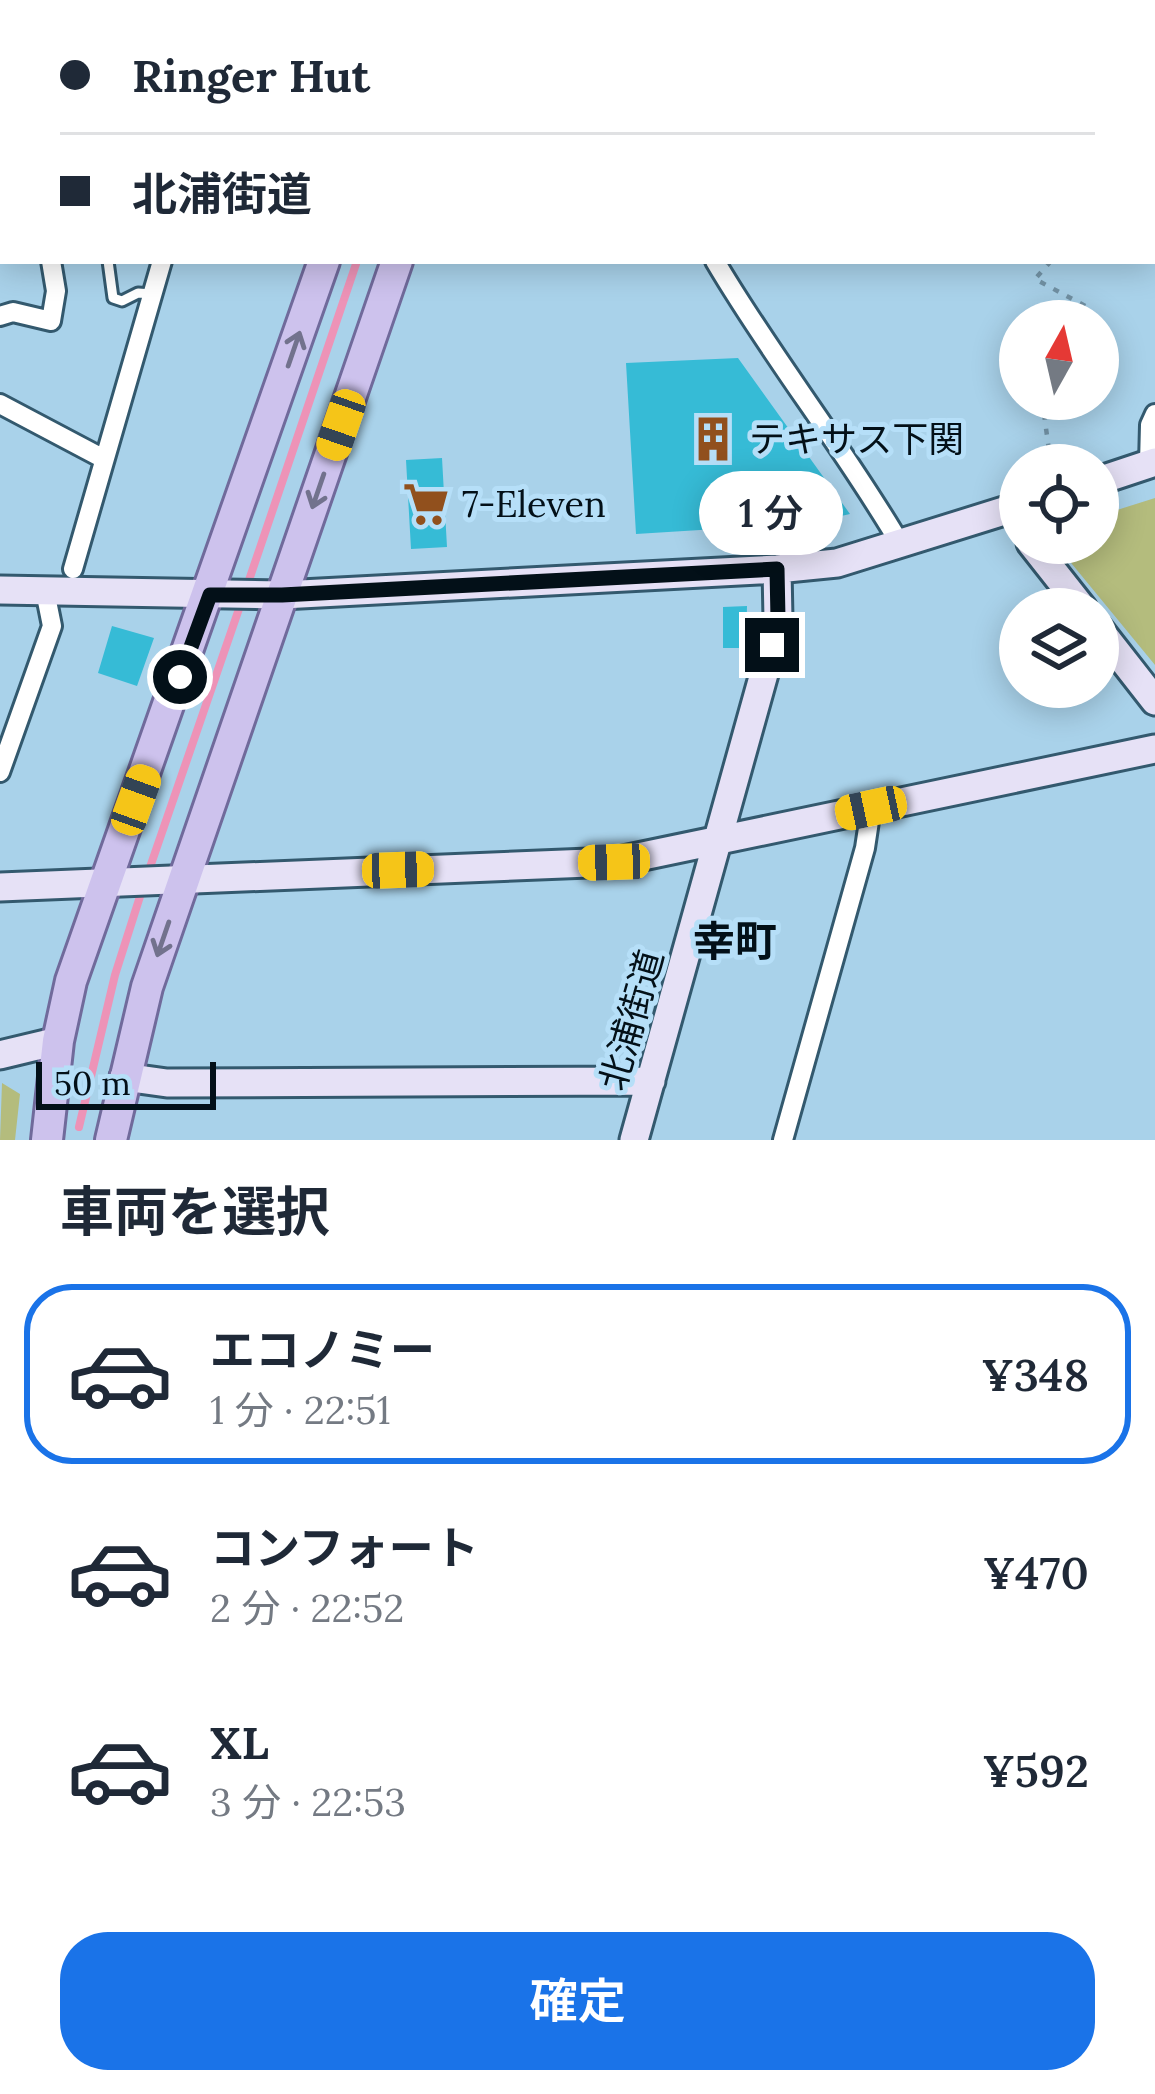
<!DOCTYPE html>
<html lang="ja">
<head>
<meta charset="utf-8">
<style>
  :root { --surface:#fff; --page:#f2f2f3; --text:#1f2937; --muted:#747a83; --line:#e0e1e3; --accent:#1a73e8 }
  body { margin:0; font-family:Lora,"Noto Sans JP",serif; background:var(--page); color:var(--text); height:100vh; display:flex; flex-direction:column; font-size:45px; white-space:nowrap }
  * { box-sizing:border-box; margin:0 }
  p { font-size:39px; color:var(--muted) }
  .icon { flex:none; width:66px; height:66px; fill:none; stroke:currentColor; stroke-width:2; stroke-linecap:round; stroke-linejoin:round }
  .map { position:relative; height:1140px; overflow:hidden }
  .side { display:flex; flex-direction:column; background:var(--surface); flex:1 }
  .side>* { flex:none }
  .guide { position:absolute; left:0px; top:0px; width:1155px; height:264px; box-shadow:0 6px 30px #0003; display:grid; align-content:center; height:264px; padding:0 60px; background:var(--surface) }
  .needle { width:78px; rotate:8deg }
  .tools { position:absolute; left:999px; top:300px; display:grid; gap:24px }
  .tools a { display:grid; place-items:center; width:120px; height:120px; border-radius:50%; background:var(--surface); box-shadow:0 6px 30px #0003; font-size:60px }
  .scale { position:absolute; left:36px; bottom:30px; width:180px; box-sizing:border-box; padding-left:12px; border:6px solid #031018; border-top:0; font-size:33px; line-height:42px; white-space:nowrap; color:#031018; -webkit-text-stroke:9px #b6dff8; paint-order:stroke }
  .end { position:absolute; width:54px; height:54px; margin:-27px; border:15px solid #031018; background:#fff; box-shadow:0 0 0 6px #fff }
  .from { border-radius:50% }
  .bubble { position:absolute; height:84px; border-radius:42px; background:var(--surface); box-shadow:0 6px 30px #0003; font-size:39px; font-weight:600; line-height:84px; text-align:center }
  .car { position:absolute; width:36px; height:72px; margin:-36px -18px; border-radius:15px; box-shadow:0 0 9px 3px #0007; background:linear-gradient(#f5c518 24%,#345 0 40%,#f5c518 0 76%,#345 0 86%,#f5c518 0) }
  .guide b { display:flex; align-items:center; gap:42px; height:114px; font-size:45px }
  .guide b+b { border-top:3px solid var(--line) }
  .guide i { width:30px; height:30px; background:var(--text) }
  ul { padding:0; list-style:none }
  li { display:flex; align-items:center; gap:36px; height:180px; margin:0 24px 18px; padding:0 36px; border:6px solid transparent; border-radius:48px }
  li div { flex:1 }
  li b { display:block; font-size:45px }
  li em { font-style:normal; font-weight:600 }
  li.current { border-color:var(--accent) }
  li>.icon { width:108px; height:108px; stroke-width:1.5 }
  h2 { padding:0 60px; font-size:54px; line-height:144px }
  .cta { display:flex; gap:24px; margin-top:auto; padding:24px 60px }
  .cta a { flex:1; height:138px; border-radius:48px; background:var(--accent); color:#fff; font-size:48px; font-weight:600; line-height:138px; text-align:center }
  .map>svg:first-child { display:block }
  .green { fill:#b4bc7d }
  .lines { fill:none; stroke-linecap:round; stroke-linejoin:round }
  .stream { stroke:#ed93b7; stroke-width:8 }
  .building { fill:#36bbd6 }
  .lane-casing { stroke:#33596e; stroke-width:15 }
  .street-casing { stroke:#33596e; stroke-width:24 }
  .secondary-casing { stroke:#33596e; stroke-width:33 }
  .primary-casing { stroke:#706a9b; stroke-width:36 }
  .path { stroke:#7393a6; stroke-width:4.5; stroke-dasharray:6 9; stroke-linecap:butt }
  .lane { stroke:#fff; stroke-width:9 }
  .street { stroke:#fff; stroke-width:18 }
  .secondary { stroke:#e6e1f6; stroke-width:27 }
  .primary { stroke:#cdc2ed; stroke-width:30 }
  .oneway { stroke:#72728d }
  .route { stroke:#031018; stroke-width:15 }
  .labels { text-anchor:middle; dominant-baseline:central; stroke-width:10; stroke-linejoin:round; paint-order:stroke }
  .poi-label { font-size:36px; fill:#031018; stroke:#b6dff8; text-anchor:start }
  .street-label { font-size:36px; fill:#031018; stroke:#b6dff8 }
  .quarter-label { font-size:42px; font-weight:bold; fill:#031018; stroke:#b6dff8 }
</style>
</head>
<body>
<div class="map">
<svg width="1155" height="1140" viewBox="0 0 1155 1140">
  <rect width="100%" height="100%" fill="#a9d2ea"/>
  <path class="green" d="M1155,498V665L1058,547L1059,543H1098V516Z
    M2,1083L20,1094L15,1140H0Z"/>
  <g class="lines">
    <path class="stream" d="M425,3V0
      M246,589L357,261
      M148,873L241,603
      M79,1127L115,975L143,887"/>
  </g>
  <path class="building" d="M738,358L850,514L810,523L636,534L626,363Z
    M442,458L447,547L411,549L406,460Z
    M747,606L746,648H723V607Z
    M112,626L154,638L137,686L98,673Z"/>
  <g class="lines">
    <g class="lane-casing">
      <path id="lane" d="M148,0L150,3
        M217,3V0
        M108,261L113,298L122,301L138,293L152,294"/>
    </g>
    <g class="street-casing">
      <path id="street" d="M693,3V0
        M715,261C772,358 842,445 899,542
        M0,316L13,312L51,321L56,291L51,261
        M0,404L104,459
        M1149,464L1150,425L1155,414
        M73,569L162,261
        M0,772L52,626L45,591
        M783,1140L865,848L871,808"/>
    </g>
    <g class="secondary-casing">
      <path id="secondary" d="M1098,481L1155,462
        M1031,543L1083,609
        M0,590L282,595L777,569L837,563L1020,506
        M1098,628L1155,701
        M0,887L614,862L1155,749
        M0,1055L58,1041
        M124,1077L167,1083L651,1081
        M634,1140L772,645L778,619L777,569"/>
    </g>
    <g class="primary-casing">
      <path id="primary" d="M389,3V0
        M462,3L463,0
        M47,1140L58,1041L71,981L324,261
        M111,1140L147,987L397,261"/>
    </g>
    <path class="path" d="M1152,141L1155,138
      M1051,261L1035,279L1091,309L1080,321
      M1042,399L1051,465"/>
    <use href="#lane" class="lane"/>
    <use href="#street" class="street"/>
    <use href="#secondary" class="secondary"/>
    <use href="#primary" class="primary"/>
  </g>
  <defs><path id="oneway-shaft" d="M-6 0H5M1.5-3L5.5 0L1.5 3" fill="none" stroke-width="1.6" stroke-linecap="round" stroke-linejoin="round" transform="scale(3)"/></defs>
  <g class="oneway">
    <use href="#oneway-shaft" transform="translate(294 349) rotate(-71)"/>
    <use href="#oneway-shaft" transform="translate(318 491) rotate(109)"/>
    <use href="#oneway-shaft" transform="translate(163 939) rotate(109)"/>
  </g>
  <g class="lines">
    <path class="route" d="M180,677L210,595H282L777,569L778,619L772,645"/>
  </g>
  <defs>
    <g id="building-bare" transform="scale(3.6)"><path d="M-4-6H4V6H1V3H-1V6H-4ZM-2.5-4.3h1.7v1.8h-1.7ZM.8-4.3h1.7v1.8H.8ZM-2.5-1h1.7V.8h-1.7ZM.8-1h1.7V.8H.8Z" fill="#91501d" stroke="#b6dff8" stroke-width="2.5" paint-order="stroke"/></g>
    <g id="supermarket-bare" transform="scale(3.6)"><path d="M-6-5.5h2.5l.6 2H6L4.5 2H-2.5L-4.4-4H-6ZM-1.5 3.2a1.3 1.3 0 1 0 .1 0ZM3 3.2a1.3 1.3 0 1 0 .1 0Z" fill="#91501d" stroke="#b6dff8" stroke-width="2.5" paint-order="stroke"/></g>
  </defs>
  <g fill-rule="evenodd">
    <use href="#building-bare" x="713" y="439"/>
    <use href="#supermarket-bare" x="426" y="504"/>
  </g>
  <g class="labels">
    <g class="poi-label">
      <text x="749" y="439">テキサス下関</text>
      <text x="462" y="504">7-Eleven</text>
    </g>
    <g class="street-label">
      <text transform="translate(631 1020) rotate(-74)">北浦街道</text>
    </g>
    <g class="quarter-label">
      <text x="735" y="941">幸町</text>
    </g>
  </g>
</svg>
<div class="tools">
<a><svg class="needle" viewBox="-14 -14 28 28"><path d="M0-13l5 13h-10z" fill="#e53935"/><path d="M0 13l5-13h-10z" fill="#747a83"/></svg></a>
<a><svg class="icon" aria-label="locate" viewBox="0 0 24 24"><circle cx="12" cy="12" r="6"/><path d="M12 2v4M12 18v4M2 12h4M18 12h4"/></svg></a>
<a><svg class="icon" aria-label="layers" viewBox="0 0 24 24"><path d="M12 4l9 5-9 5-9-5zM3 14l9 5 9-5"/></svg></a>
</div>
<div class="scale">50 m</div>
<i class="end from" style="left:180px;top:677px"></i>
<i class="end" style="left:772px;top:645px"></i>
<div class="bubble" style="left:699px;top:471px;width:144px">1 分</div>
<i class="car" style="left:341px;top:425px;rotate:199deg"></i>
<i class="car" style="left:136px;top:800px;rotate:20deg"></i>
<i class="car" style="left:871px;top:808px;rotate:258deg"></i>
<i class="car" style="left:614px;top:862px;rotate:268deg"></i>
<i class="car" style="left:398px;top:870px;rotate:88deg"></i>
<div class="guide">
<b><i class="from"></i>Ringer Hut</b>
<b><i></i>北浦街道</b>
</div>
</div>
<section class="side">
<h2>車両を選択</h2>
<ul>
<li class="current"><svg class="icon" aria-label="car" viewBox="0 0 24 24"><path d="M5 17H2v-5l4-1 3-4h7l3 4 3 1v5h-3M9 17h6M6 11h13"/><circle cx="7" cy="17" r="2"/><circle cx="17" cy="17" r="2"/></svg><div><b>エコノミー</b><p>1 分 · 22:51</p></div><em>¥348</em></li>
<li><svg class="icon" aria-label="car" viewBox="0 0 24 24"><path d="M5 17H2v-5l4-1 3-4h7l3 4 3 1v5h-3M9 17h6M6 11h13"/><circle cx="7" cy="17" r="2"/><circle cx="17" cy="17" r="2"/></svg><div><b>コンフォート</b><p>2 分 · 22:52</p></div><em>¥470</em></li>
<li><svg class="icon" aria-label="car" viewBox="0 0 24 24"><path d="M5 17H2v-5l4-1 3-4h7l3 4 3 1v5h-3M9 17h6M6 11h13"/><circle cx="7" cy="17" r="2"/><circle cx="17" cy="17" r="2"/></svg><div><b>XL</b><p>3 分 · 22:53</p></div><em>¥592</em></li>
</ul>
<div class="cta"><a>確定</a></div>
</section>
</body>
</html>
